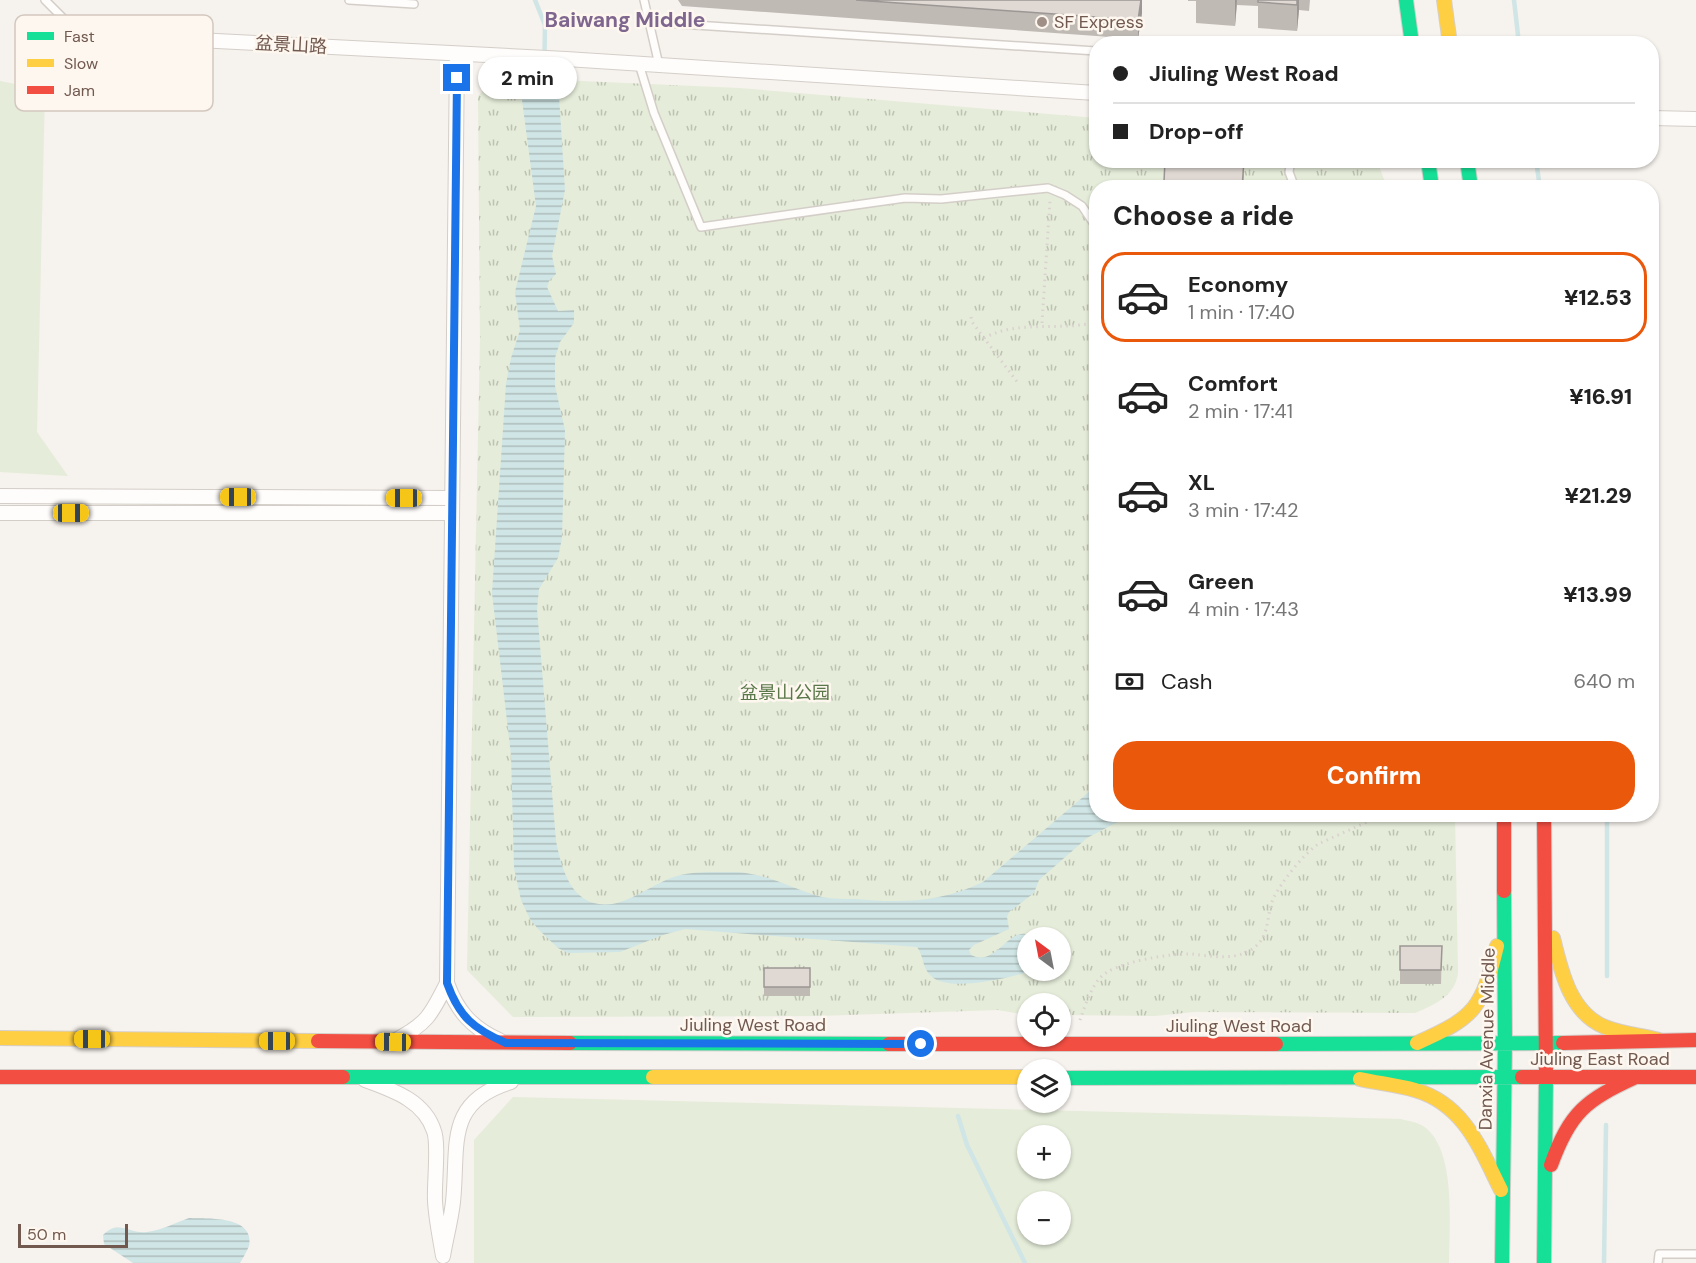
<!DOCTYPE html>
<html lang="en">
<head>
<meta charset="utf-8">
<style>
  :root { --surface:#fff; --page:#f2f2f2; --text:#222; --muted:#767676; --line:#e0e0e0; --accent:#ea580c }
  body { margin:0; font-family:"DM Sans","Noto Sans SC",sans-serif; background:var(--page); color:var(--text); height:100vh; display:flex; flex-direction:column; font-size:22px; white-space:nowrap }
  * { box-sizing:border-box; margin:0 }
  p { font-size:20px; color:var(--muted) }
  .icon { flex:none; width:33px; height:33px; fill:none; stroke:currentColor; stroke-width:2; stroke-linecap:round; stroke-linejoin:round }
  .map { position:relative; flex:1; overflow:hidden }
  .details { position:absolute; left:1089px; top:180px; width:570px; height:642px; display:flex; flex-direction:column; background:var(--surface); border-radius:24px; box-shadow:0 2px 4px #0004 }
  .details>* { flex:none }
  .top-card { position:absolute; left:1089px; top:36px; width:570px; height:132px; border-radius:24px; box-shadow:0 2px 4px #0004; display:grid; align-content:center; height:132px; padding:0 24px; background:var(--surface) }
  .needle { width:39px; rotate:328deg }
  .fabs { position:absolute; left:1017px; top:927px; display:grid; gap:12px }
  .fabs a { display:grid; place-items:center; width:54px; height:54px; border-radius:50%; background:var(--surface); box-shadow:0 2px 4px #0004; font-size:30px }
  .scale { position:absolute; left:18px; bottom:15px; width:110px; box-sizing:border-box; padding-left:6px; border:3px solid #72594f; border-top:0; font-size:16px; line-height:21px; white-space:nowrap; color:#72594f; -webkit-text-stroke:4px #fdf7ef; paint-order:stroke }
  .end { position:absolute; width:27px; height:27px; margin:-14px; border:8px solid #1a73e8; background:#fff; box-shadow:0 0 0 3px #fff }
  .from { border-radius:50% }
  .bubble { position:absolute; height:42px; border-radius:21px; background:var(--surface); box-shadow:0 2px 4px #0004; font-size:20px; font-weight:800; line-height:42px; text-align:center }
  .car { position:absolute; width:18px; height:36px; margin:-18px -9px; border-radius:8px; box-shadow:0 0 4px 2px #0007; background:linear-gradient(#f5c518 24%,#345 0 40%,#f5c518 0 76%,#345 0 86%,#f5c518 0) }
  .top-card b { display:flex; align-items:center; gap:21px; height:57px; font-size:22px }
  .top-card b+b { border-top:2px solid var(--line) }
  .top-card i { width:15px; height:15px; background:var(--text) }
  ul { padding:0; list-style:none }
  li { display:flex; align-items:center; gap:18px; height:90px; margin:0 12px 9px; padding:0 12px; border:3px solid transparent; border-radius:24px }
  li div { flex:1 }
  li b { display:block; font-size:22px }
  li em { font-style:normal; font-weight:800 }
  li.on { border-color:var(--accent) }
  li>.icon { width:54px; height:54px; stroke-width:1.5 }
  h2 { padding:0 24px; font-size:27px; line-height:72px }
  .pay { display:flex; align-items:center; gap:15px; height:66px; padding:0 24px; font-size:22px }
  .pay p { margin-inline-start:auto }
  .primary-button { display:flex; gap:12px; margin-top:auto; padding:12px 24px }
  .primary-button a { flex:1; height:69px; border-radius:24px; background:var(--accent); color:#fff; font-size:24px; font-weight:800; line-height:69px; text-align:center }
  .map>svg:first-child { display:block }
  .grass { fill:#e5ecd9; fill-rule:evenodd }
  .park { fill:url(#park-tufts); fill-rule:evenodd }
  .water { fill:url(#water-rules) }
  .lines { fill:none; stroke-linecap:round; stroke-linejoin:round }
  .stream { stroke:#d0e5e5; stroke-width:4.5 }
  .lane-casing { stroke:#d4cec8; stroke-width:10 }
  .street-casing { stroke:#d4cec8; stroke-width:16 }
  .fast-casing { stroke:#d6cec9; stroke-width:16 }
  .slow-casing { stroke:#d6cec9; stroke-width:16 }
  .jam-casing { stroke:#d6cec9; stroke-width:16 }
  .path { stroke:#d9d2cf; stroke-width:3; stroke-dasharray:1.5 4.5; stroke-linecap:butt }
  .lane { stroke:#fefdfc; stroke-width:7 }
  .street { stroke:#fefdfc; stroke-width:14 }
  .fast { stroke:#16e098; stroke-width:14 }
  .slow { stroke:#ffcf43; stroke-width:14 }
  .jam { stroke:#f24e42; stroke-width:14 }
  .wall { fill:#c0bab5 }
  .shaded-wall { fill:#9c9794 }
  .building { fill:#dfd8d3; stroke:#9c9794; stroke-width:1.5 }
  .route { stroke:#1a73e8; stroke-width:8 }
  .poi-dot { fill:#a08f86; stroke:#fdf7ef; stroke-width:2 }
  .labels { text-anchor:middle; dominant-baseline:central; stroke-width:5; stroke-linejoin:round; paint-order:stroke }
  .poi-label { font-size:18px; fill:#72594f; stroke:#fdf7ef; text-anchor:start }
  .street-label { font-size:18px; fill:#72594f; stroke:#fdf7ef }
  .park-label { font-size:18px; fill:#597748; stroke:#fdf7ef }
  .quarter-label { font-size:21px; font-weight:bold; fill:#7e668e; stroke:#fdf7ef }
  .key { fill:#fdf7ef; stroke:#d3c8bf; stroke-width:1.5 }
  .key-label { font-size:16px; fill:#72594f }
</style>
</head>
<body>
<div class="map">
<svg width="1696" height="1263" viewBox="0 0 1696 1263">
  <defs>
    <pattern id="park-tufts" width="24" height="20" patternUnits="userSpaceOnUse" patternTransform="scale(1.5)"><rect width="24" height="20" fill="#e5ecd9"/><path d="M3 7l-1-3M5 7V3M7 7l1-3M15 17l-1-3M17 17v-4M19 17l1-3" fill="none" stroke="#bec2b2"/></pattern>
    <pattern id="water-rules" width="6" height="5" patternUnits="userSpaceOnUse" patternTransform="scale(1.5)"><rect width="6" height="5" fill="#d0e5e5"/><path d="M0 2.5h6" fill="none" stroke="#adbdbc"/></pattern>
  </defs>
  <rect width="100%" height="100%" fill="#f6f2ed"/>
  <path class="grass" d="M0,81L45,90L37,432L68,476L0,472Z
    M513,1097L1401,1119C1407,1121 1417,1122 1423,1126C1457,1148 1449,1227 1449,1263H474V1140ZM1028,1136H1060V1168H1028ZM1028,1202H1060V1234H1028Z"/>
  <path class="park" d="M497,76L558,80L739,88L1096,118V160L1377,161L1387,187L1096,188V814L1455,815L1458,972C1456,996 1434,1005 1415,1013L1194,1012L1155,1016L1061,1015L1060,1004H1028L1027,1015L998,1010L817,1016L513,1017L467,970L480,340L478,96ZM1028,938H1060V970H1028Z"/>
  <path class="water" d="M528,78L558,80L565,190L552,256L556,274L549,281L547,287L558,311L574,310V323L560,342L555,358V386L565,430L562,538L558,558L539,589L537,609L556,841C561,865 569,900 599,904C624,908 649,886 671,878C688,871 711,872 730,872C763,871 791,889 822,897C832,899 843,899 854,899C901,903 939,903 983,882L1096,786V814L1131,815L1087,838L1039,880L1034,893L1009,912L1007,917L1009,929L974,945L969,950L971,955C993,966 1004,937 1021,934C1027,933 1034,936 1040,937L1028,938V970L1031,971C1010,978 948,993 931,976C922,968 924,956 917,947L685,929L663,935L620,952L568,953L558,948L538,929L530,919L521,900L514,868L511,755L492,593L506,384L511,358L520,330L515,292L536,206L522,100Z
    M189,1218C207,1219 255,1215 249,1246C247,1251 243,1258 240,1263H133L104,1244L103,1235C119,1219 128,1234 147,1232C162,1230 175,1223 189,1218Z"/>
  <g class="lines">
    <path class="stream" d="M535,0L545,25L544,83
      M1514,0L1519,44
      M1536,160L1540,188
      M1607,814V976
      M958,1116L967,1145L1025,1263
      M1604,1263L1606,1125"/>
    <g class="lane-casing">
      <path id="lane" d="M45,0L79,34
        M349,0L414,4
        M644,0L659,65
        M649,22L1096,51
        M639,64L654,113L701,227L905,198L941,199L1048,188L1065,195L1082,206L1096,227
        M1291,160L1289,172L1295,188
        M1658,1263L1659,1254H1696"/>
    </g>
    <g class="street-casing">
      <path id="street" d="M79,34L566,59L1096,93
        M1652,118L1696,119
        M0,496L452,498
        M0,513H452
        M447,983L457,54
        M394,1041C427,1024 431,1015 447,983C457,1011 472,1028 499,1040
        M365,1080C392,1090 424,1100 434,1131C439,1144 434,1184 435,1201C436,1219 440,1238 443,1256C446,1238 451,1220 453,1202C459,1146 444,1102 511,1082"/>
    </g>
    <g class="fast-casing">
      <path id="fast" d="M1406,0L1412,44
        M1428,160L1432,188
        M1467,160L1471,188
        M570,1043L889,1044
        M1276,1044L1563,1043
        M343,1077H653
        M1060,1078L1522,1077
        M1502,1263L1505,1042L1504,891
        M1544,1263L1546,1075"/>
    </g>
    <g class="slow-casing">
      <path id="slow" d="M1444,0L1450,44
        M1553,938C1561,971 1570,1013 1605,1027C1622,1034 1641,1035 1659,1040
        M0,1038L318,1041
        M1417,1043C1476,1017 1482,1008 1497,946
        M653,1077H1028
        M1360,1079C1378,1083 1397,1085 1415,1090C1464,1104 1480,1148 1501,1190"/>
    </g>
    <g class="jam-casing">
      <path id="jam" d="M1504,814V891
        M1544,814L1546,1075
        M318,1041L570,1043
        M1563,1043L1696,1040
        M889,1044H1276
        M0,1077H343
        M1522,1077H1696
        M1551,1165C1570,1112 1586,1100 1636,1077"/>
    </g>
    <path class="path" d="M971,317L972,322L1018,383
      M1042,323L1050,200
      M984,338C1020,319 1058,332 1096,322
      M1080,1020C1085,1006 1090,989 1100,978C1113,962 1172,953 1192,954C1210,956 1230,960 1247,952C1273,939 1264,918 1274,897C1283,880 1303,855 1318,844L1385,814"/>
    <use href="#lane" class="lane"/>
    <use href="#street" class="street"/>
    <use href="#fast" class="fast"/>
    <use href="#slow" class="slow"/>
    <use href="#jam" class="jam"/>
  </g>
  <path class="wall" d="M678,0H1142V13L1138,39L682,6Z
    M1188,0H1310L1309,11L1299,10L1297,31L1258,28V6L1237,5L1235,26L1196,23V1H1188Z
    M1244,160L1243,188H1164V182Z
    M1400,946H1442L1441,984H1400Z
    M764,968H810V996H764Z"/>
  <path class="shaded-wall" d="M1141,0H1142V13L1138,39V20Z
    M1235,0H1237L1235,26Z
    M1297,0H1299V10L1297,31Z
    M1244,160L1243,188H1242Z"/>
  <path class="building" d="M856,0H1141L1138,20Z
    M1258,0H1297V5L1258,2Z
    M1165,160H1244L1242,188H1207V185L1164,182Z
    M1400,946H1442L1441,970H1400Z
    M764,968H810V987H764Z"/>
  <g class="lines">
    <path class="route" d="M457,78L447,983C459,1017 474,1029 506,1043L921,1044"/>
  </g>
  <circle class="poi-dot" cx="1042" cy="22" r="6"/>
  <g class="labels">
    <g class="poi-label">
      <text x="1054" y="22">SF Express</text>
    </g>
    <g class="street-label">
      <text transform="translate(291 45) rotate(3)">盆景山路</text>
      <text x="753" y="1025">Jiuling West Road</text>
      <text x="1239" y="1026">Jiuling West Road</text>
      <text transform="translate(1487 1039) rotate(-89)">Danxia Avenue Middle</text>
      <text x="1600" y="1059">Jiuling East Road</text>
    </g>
    <g class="park-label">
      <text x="785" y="693">盆景山公园</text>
    </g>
    <g class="quarter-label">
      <text x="625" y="20">Baiwang Middle</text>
    </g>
  </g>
  <rect x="15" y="15" width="198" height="96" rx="9" class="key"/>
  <rect x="27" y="32" width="27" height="8" fill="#16e098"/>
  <rect x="27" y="59" width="27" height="8" fill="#ffcf43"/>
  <rect x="27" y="86" width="27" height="8" fill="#f24e42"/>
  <g class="key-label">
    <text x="64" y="42">Fast</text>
    <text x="64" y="69">Slow</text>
    <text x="64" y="96">Jam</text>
  </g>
</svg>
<div class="fabs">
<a><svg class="needle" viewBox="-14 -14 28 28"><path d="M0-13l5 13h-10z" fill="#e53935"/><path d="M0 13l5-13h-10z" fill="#767676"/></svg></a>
<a><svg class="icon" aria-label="locate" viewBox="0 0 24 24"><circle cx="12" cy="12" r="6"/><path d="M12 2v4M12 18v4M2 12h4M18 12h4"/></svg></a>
<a><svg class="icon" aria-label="layers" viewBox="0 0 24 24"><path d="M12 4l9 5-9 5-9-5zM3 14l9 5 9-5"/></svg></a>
<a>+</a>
<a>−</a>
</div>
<div class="scale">50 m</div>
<i class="end from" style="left:921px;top:1044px"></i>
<i class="end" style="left:457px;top:78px"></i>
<div class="bubble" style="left:478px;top:57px;width:99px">2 min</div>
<i class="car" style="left:238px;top:497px;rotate:270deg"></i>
<i class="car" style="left:404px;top:498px;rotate:270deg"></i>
<i class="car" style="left:71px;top:513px;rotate:90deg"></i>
<i class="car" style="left:92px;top:1039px;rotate:270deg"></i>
<i class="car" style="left:277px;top:1041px;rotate:270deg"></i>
<i class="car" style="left:393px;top:1042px;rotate:271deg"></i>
<div class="top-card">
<b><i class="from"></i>Jiuling West Road</b>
<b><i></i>Drop-off</b>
</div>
<section class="details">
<h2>Choose a ride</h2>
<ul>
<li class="on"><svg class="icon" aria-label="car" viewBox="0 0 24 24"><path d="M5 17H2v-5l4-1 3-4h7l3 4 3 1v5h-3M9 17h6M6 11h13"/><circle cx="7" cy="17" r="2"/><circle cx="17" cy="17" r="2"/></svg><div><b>Economy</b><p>1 min · 17:40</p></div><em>¥12.53</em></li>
<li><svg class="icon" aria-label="car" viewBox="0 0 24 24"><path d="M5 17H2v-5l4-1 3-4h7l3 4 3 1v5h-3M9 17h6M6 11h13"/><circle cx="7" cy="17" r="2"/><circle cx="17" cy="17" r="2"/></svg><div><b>Comfort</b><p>2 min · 17:41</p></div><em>¥16.91</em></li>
<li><svg class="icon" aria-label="car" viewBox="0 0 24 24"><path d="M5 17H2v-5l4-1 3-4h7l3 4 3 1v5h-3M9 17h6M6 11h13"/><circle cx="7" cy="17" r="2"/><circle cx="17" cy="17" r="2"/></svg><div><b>XL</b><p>3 min · 17:42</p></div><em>¥21.29</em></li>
<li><svg class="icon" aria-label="car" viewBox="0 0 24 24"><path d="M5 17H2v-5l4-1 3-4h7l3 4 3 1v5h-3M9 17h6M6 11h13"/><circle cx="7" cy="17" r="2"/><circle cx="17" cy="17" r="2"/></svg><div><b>Green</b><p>4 min · 17:43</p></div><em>¥13.99</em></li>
</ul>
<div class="pay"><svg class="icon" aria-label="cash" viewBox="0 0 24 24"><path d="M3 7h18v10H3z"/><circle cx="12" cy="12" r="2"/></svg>Cash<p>640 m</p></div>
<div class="primary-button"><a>Confirm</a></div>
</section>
</div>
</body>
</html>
